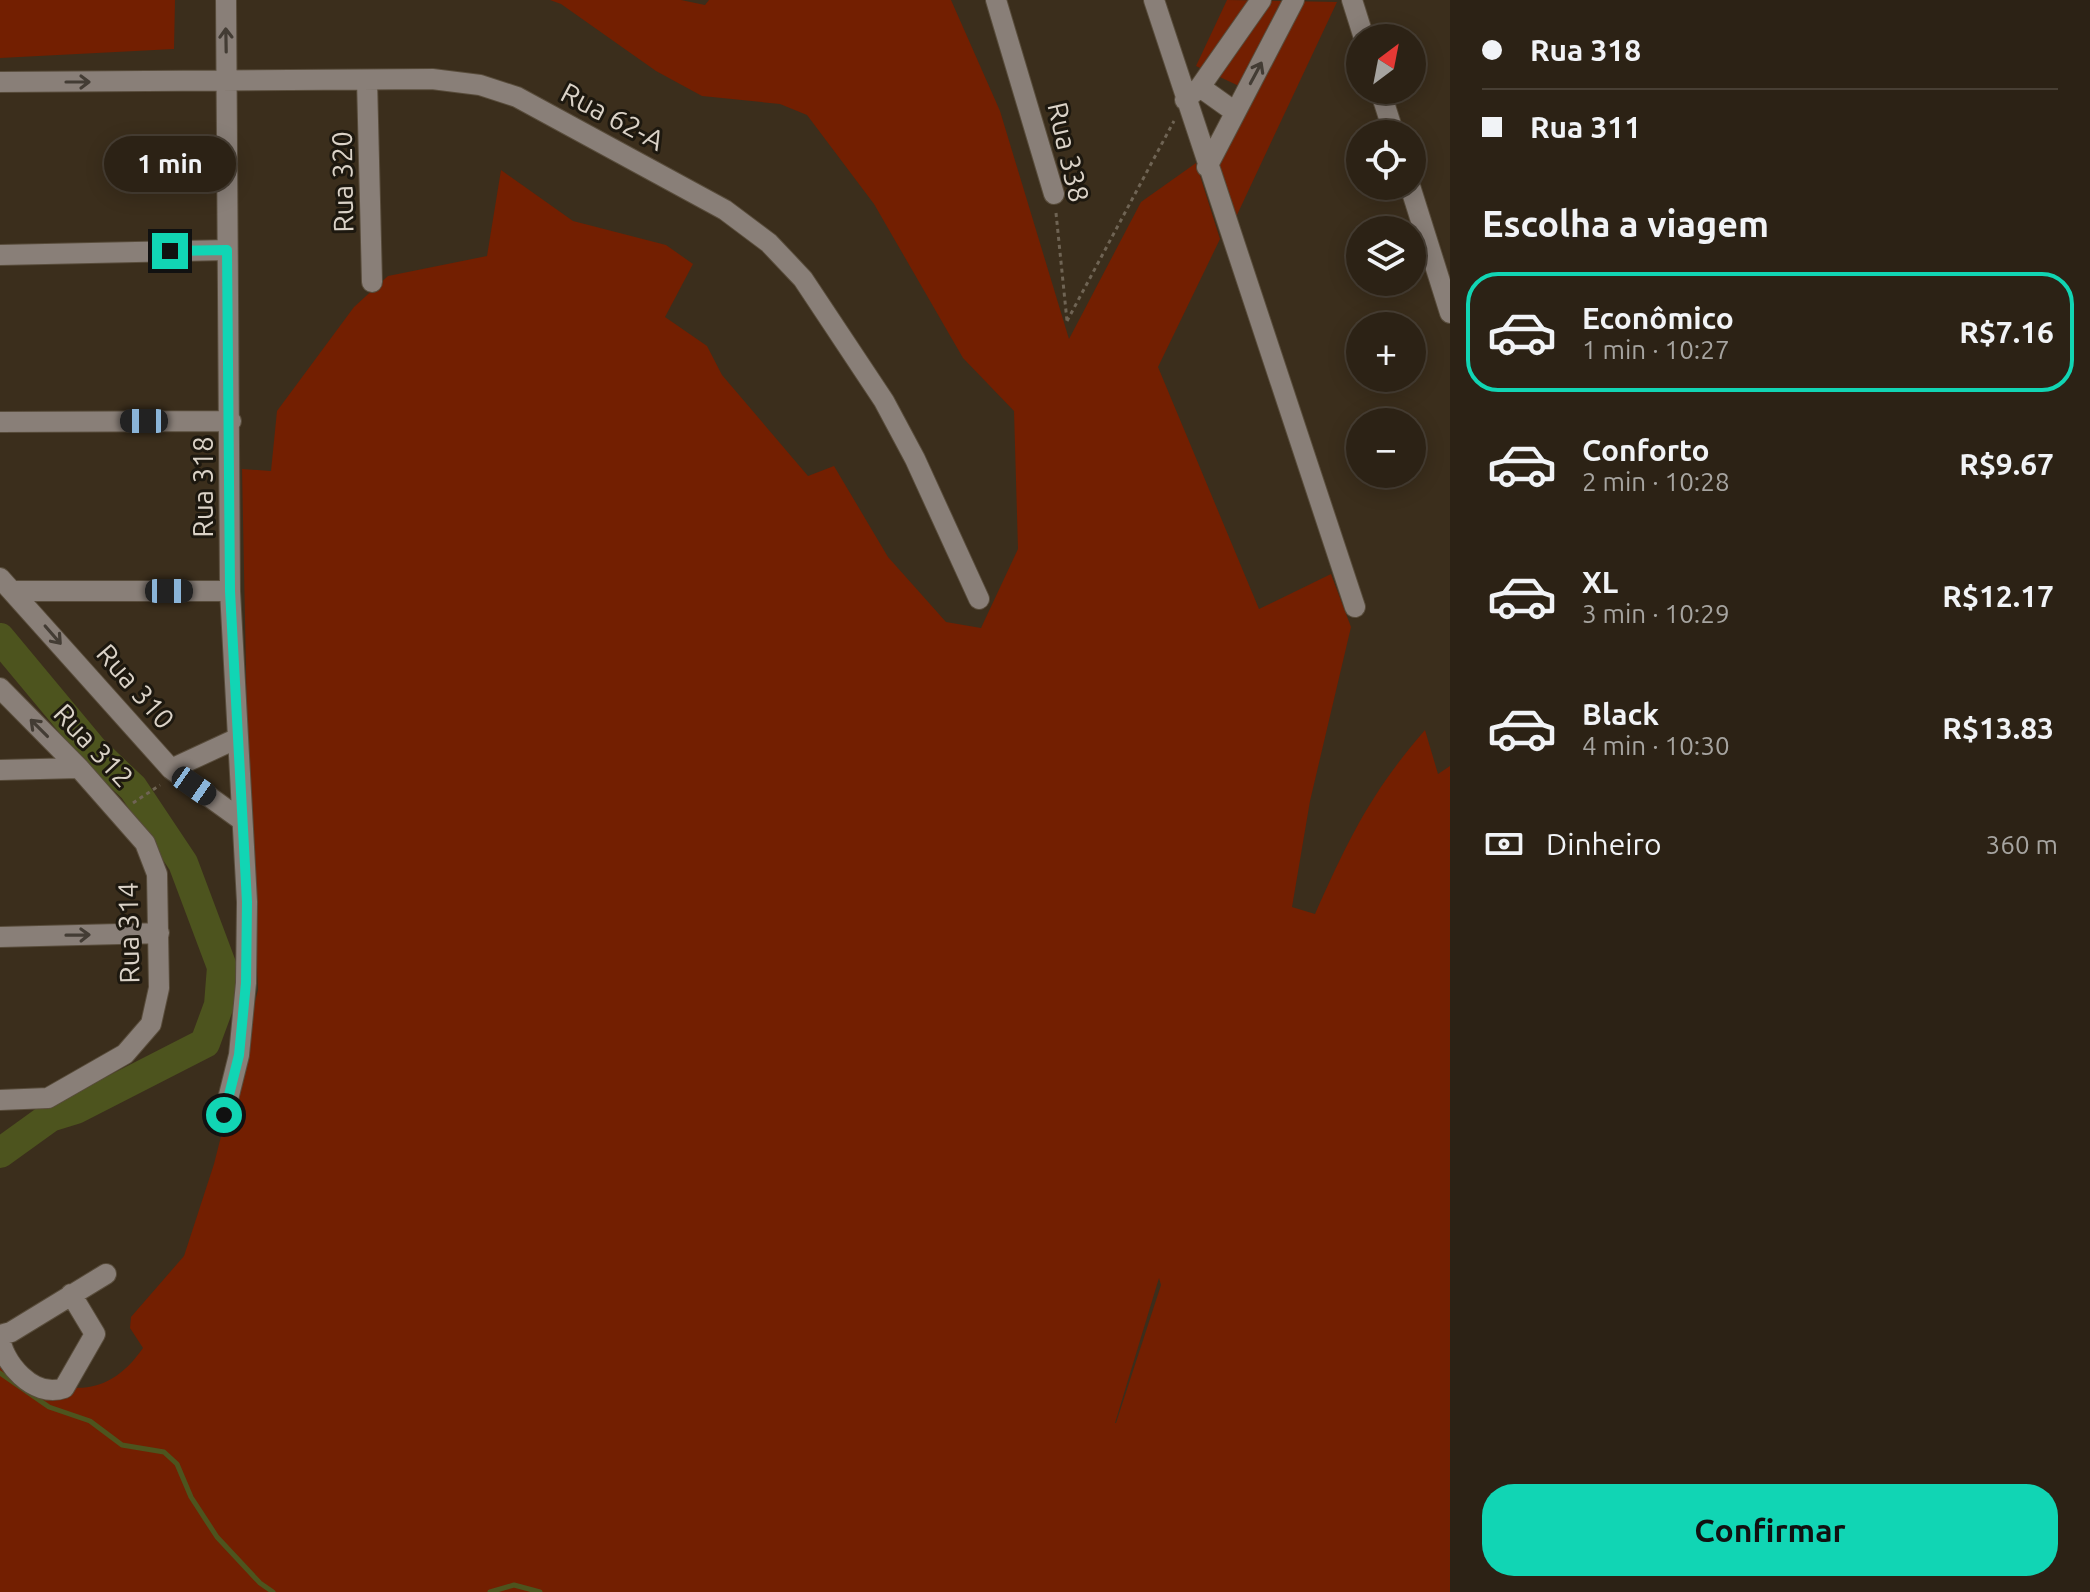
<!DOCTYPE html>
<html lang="pt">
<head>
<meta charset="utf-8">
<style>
  :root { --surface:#2c2215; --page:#382f22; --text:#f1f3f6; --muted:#a6a4a0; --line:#483f34; --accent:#11d5b4 }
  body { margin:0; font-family:Ubuntu,sans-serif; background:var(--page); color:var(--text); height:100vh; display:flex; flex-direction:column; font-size:30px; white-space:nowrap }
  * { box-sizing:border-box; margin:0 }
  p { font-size:26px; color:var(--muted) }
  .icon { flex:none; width:44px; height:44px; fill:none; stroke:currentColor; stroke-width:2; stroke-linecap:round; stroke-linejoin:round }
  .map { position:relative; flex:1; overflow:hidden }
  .side { display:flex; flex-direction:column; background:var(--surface); width:640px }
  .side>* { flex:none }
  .top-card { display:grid; align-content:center; height:176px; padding:0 32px; background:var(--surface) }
  .needle { width:52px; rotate:32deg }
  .buttons { position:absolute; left:1346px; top:24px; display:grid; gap:16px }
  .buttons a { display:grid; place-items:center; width:80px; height:80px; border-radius:50%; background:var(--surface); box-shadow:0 4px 20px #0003,0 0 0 2px var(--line); font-size:40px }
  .end { position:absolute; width:36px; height:36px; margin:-18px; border:10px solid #11d5b4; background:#111; box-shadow:0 0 0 4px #111 }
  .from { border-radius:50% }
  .bubble { position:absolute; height:56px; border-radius:28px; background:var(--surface); box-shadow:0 4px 20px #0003,0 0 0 2px var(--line); font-size:26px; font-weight:700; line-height:56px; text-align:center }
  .car { position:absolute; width:24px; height:48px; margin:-24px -12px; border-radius:10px; box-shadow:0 0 6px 2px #0007; background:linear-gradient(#222 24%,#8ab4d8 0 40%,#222 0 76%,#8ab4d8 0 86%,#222 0) }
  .top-card b { display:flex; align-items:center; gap:28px; height:76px; font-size:30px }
  .top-card b+b { border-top:2px solid var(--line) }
  .top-card i { width:20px; height:20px; background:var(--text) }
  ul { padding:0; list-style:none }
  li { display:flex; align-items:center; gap:24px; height:120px; margin:0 16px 12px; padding:0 16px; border:4px solid transparent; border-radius:32px }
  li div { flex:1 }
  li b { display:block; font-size:30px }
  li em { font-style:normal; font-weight:700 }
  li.on { border-color:var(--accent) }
  li>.icon { width:72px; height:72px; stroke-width:1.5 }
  h2 { padding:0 32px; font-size:36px; line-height:96px }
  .pay { display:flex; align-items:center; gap:20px; height:88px; padding:0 32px; font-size:30px }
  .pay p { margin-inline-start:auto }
  .action { display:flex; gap:16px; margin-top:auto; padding:16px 32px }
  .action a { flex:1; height:92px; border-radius:32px; background:var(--accent); color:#111; font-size:32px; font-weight:700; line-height:92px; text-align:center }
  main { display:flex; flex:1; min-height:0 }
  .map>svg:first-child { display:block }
  .green { fill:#731f01; fill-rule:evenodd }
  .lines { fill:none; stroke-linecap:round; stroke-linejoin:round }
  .stream { stroke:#4d541e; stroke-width:5 }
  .river { stroke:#4d541e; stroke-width:30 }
  .minor-casing { stroke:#584c3b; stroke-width:22 }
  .path { stroke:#6f6454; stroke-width:3; stroke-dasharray:4 4; stroke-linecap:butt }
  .minor { stroke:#897f78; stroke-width:20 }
  .oneway { stroke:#433c34 }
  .route { stroke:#11d5b4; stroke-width:10 }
  .labels { text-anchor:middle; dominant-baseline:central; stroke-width:6; stroke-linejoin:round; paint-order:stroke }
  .street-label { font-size:28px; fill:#dad2c7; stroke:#1d180f }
</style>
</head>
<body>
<main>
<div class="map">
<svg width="1450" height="1592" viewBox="0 0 1450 1592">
  <rect width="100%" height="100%" fill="#3b2e1c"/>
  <path class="green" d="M0,0H175L174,49L0,58Z
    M550,0H681L705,5L709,0H951L1000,111L1069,339L1141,202L1196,163L1220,239L1158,367L1259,609L1331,574L1351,627L1310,801L1292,907L1315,914C1348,840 1371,792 1425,730L1438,774L1450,766V1592H0V1350C47,1392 101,1409 143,1348L130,1328L131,1317L184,1256L214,1164L258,990L248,771L242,469L271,471L277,411L354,307L388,276L487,256L501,170L573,221L666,245L693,264L665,317L707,346L722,375L808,476L834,466L888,557L946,622L981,628L1018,549L1014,411L963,358L874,204L807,115L780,104L702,96L656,71L561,4ZM1159,1278L1161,1285L1116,1423H1115Z
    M1227,0L1337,2L1236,217L1214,162L1252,92L1196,66Z"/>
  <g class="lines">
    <path class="stream" d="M0,1373L49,1407L90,1421L122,1445L164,1452L177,1464L191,1497L217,1537L260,1583L273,1592
      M490,1592L514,1585L540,1592"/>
    <path class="river" d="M0,638L94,751L133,788L183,863L222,967L219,1005L205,1043L76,1109L50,1117L0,1153"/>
    <g class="minor-casing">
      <path id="minor" d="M996,0L1054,194
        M1154,0L1355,607
        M1352,0L1364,38
        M367,80L372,282
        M0,82L432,79L480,85L517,97L725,210L769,243L803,279L884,401L915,459L979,599
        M1200,87L1235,112
        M1380,90L1394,134
        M1185,100L1200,87L1261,0
        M1207,167L1294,0
        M1410,186L1450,313
        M0,255L227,250
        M0,422L231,421
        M0,578L171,769L240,819
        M15,591H230
        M0,688L79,768L145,843L157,874L159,988L151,1024L125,1054L48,1098L0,1100
        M171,769L238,738
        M0,770L79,768
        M0,937L159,933
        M224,1115L239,1055L246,983L247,902L230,591L226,0
        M0,1335C1,1362 34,1399 64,1388L95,1334L71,1294
        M0,1335L11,1332L106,1274"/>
    </g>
    <path class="path" d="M1056,213L1067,321
      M1067,321L1174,121
      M133,803L160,785"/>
    <use href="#minor" class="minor"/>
  </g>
  <defs><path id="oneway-shaft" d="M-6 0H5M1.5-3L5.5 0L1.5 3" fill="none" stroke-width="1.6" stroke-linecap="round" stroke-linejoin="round" transform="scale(2)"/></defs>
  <g class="oneway">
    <use href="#oneway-shaft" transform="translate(226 40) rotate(-91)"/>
    <use href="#oneway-shaft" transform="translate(1256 73) rotate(-62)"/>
    <use href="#oneway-shaft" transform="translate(78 82)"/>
    <use href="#oneway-shaft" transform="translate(53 635) rotate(49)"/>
    <use href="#oneway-shaft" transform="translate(39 728) rotate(-135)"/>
    <use href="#oneway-shaft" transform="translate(78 935) rotate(-1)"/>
  </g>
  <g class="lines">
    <path class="route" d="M170,251L227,250L230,591L247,902L246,983L239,1055L224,1115"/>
  </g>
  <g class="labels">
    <g class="street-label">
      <text transform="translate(613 116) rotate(28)">Rua 62-A</text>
      <text transform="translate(1069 152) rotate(77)">Rua 338</text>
      <text transform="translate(342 182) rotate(-91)">Rua 320</text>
      <text transform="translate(202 487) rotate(-90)">Rua 318</text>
      <text transform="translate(136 686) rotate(49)">Rua 310</text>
      <text transform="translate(94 745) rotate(47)">Rua 312</text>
      <text transform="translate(128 933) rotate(-91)">Rua 314</text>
    </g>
  </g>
</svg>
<div class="buttons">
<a><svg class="needle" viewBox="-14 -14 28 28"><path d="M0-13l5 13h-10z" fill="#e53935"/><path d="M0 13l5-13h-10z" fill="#a6a4a0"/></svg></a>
<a><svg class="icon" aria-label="locate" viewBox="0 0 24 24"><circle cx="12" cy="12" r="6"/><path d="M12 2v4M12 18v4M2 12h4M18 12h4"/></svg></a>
<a><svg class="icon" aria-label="layers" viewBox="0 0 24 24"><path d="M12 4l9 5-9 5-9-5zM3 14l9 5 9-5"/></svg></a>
<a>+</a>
<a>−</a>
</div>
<i class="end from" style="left:224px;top:1115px"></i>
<i class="end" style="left:170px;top:251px"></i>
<div class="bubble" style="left:104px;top:136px;width:132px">1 min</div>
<i class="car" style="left:144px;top:421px;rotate:270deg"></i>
<i class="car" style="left:169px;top:591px;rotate:90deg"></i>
<i class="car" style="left:194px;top:786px;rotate:125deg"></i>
</div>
<section class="side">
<div class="top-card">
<b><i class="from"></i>Rua 318</b>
<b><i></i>Rua 311</b>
</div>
<h2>Escolha a viagem</h2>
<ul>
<li class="on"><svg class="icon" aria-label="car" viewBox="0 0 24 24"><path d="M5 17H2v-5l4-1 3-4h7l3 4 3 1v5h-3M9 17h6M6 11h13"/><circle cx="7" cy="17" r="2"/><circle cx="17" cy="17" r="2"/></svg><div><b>Econômico</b><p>1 min · 10:27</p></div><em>R$7.16</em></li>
<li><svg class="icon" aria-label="car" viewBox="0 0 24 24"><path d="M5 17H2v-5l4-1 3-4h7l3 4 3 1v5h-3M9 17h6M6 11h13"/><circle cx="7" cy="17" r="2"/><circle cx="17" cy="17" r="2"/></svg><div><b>Conforto</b><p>2 min · 10:28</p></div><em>R$9.67</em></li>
<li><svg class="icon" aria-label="car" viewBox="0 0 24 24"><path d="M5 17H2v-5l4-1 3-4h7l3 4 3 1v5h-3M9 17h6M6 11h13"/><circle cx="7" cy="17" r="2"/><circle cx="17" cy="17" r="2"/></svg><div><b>XL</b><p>3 min · 10:29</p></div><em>R$12.17</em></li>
<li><svg class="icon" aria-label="car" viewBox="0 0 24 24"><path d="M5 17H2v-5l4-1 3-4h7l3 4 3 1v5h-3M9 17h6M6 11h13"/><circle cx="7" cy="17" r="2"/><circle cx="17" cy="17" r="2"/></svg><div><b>Black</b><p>4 min · 10:30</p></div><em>R$13.83</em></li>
</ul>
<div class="pay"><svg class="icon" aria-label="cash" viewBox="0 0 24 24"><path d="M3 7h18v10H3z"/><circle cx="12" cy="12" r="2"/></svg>Dinheiro<p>360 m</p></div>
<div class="action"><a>Confirmar</a></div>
</section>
</main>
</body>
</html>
